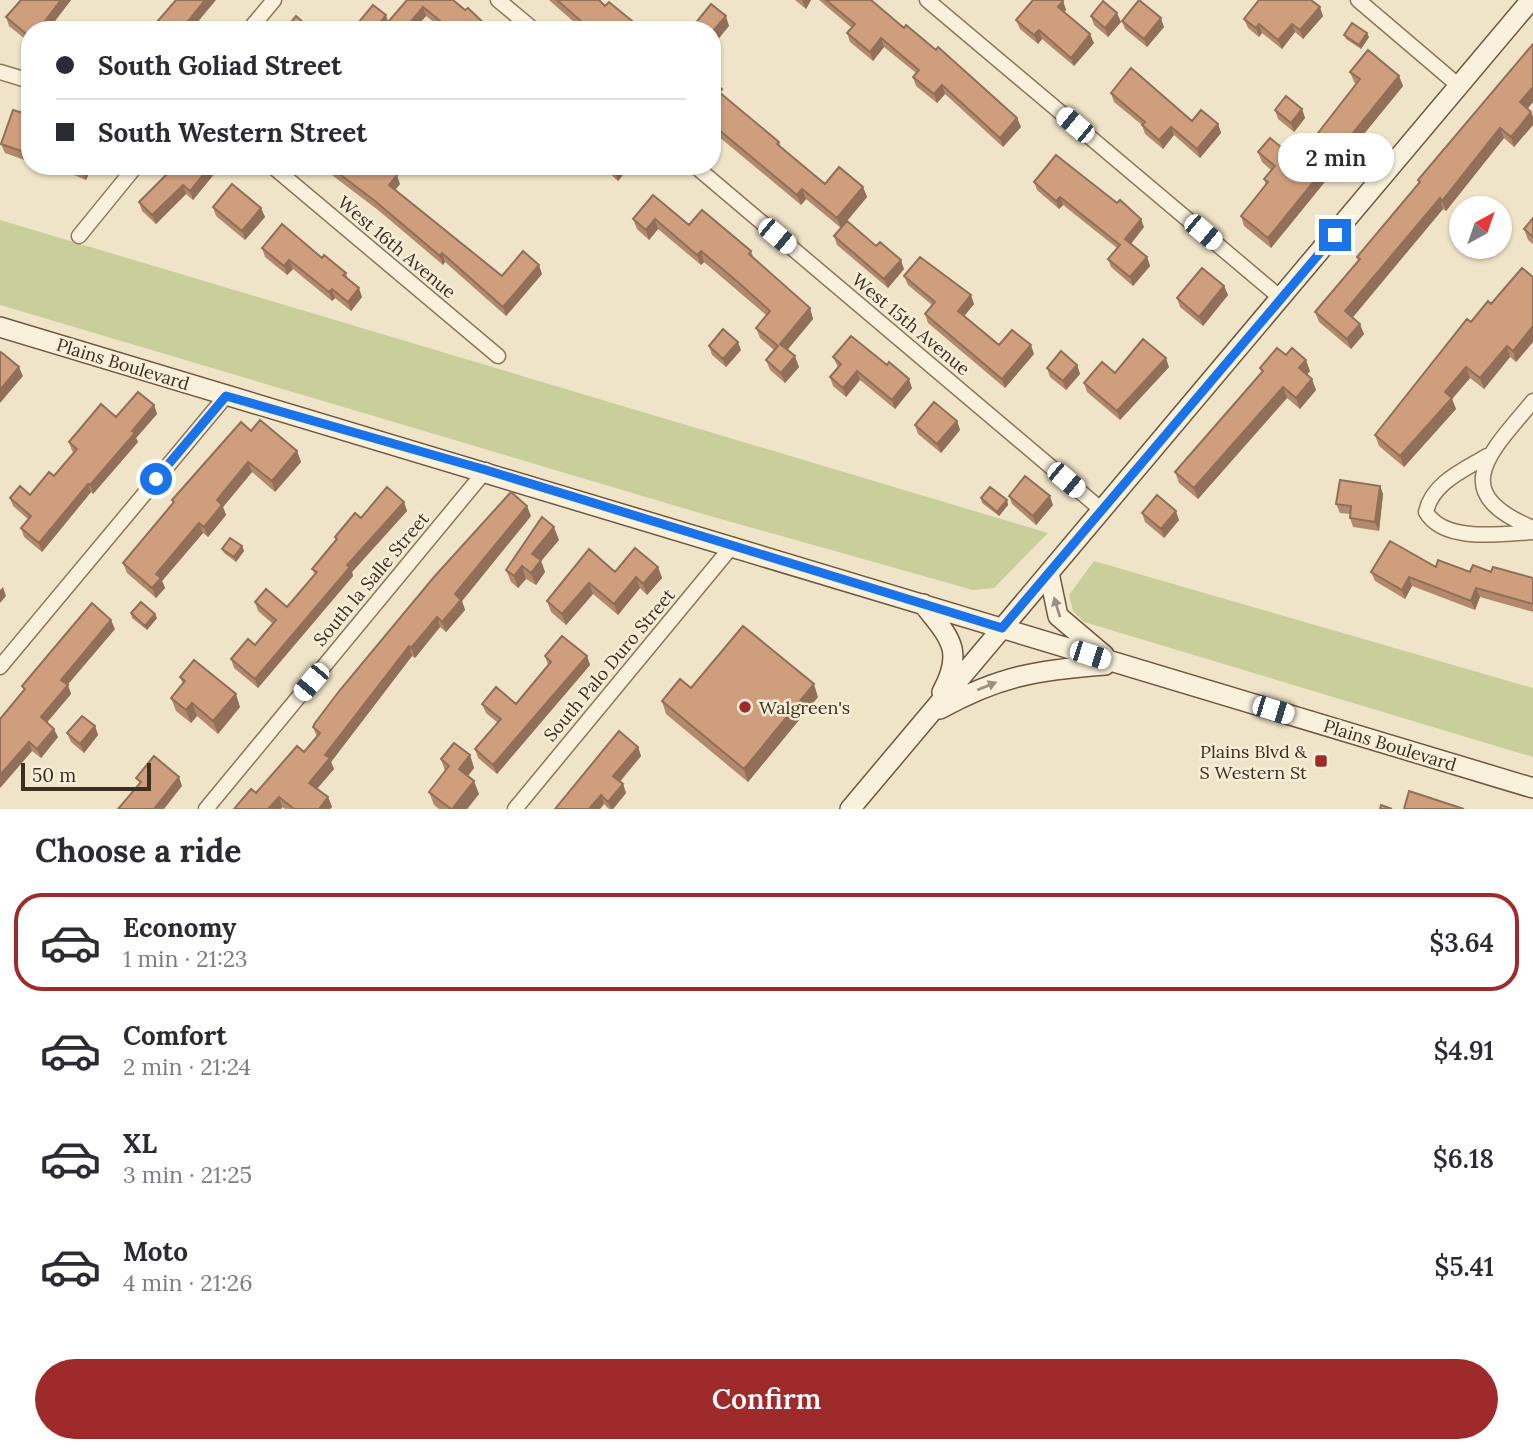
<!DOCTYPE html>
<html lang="en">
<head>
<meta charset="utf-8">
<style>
  :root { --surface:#fff; --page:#f7f7f7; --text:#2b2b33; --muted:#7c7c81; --line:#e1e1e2; --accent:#9e2a2b }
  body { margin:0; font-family:Lora,serif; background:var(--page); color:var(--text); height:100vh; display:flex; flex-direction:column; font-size:26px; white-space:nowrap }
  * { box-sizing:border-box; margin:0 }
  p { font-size:23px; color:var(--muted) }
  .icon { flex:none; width:38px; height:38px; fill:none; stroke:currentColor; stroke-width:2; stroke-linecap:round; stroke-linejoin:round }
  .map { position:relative; height:809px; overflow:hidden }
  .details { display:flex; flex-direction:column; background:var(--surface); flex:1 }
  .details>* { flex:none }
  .guide { position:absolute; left:21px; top:21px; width:700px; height:154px; border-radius:28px; box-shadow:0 2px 5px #0004; display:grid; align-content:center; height:154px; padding:0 35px; background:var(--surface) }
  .needle { width:46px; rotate:40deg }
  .tools { position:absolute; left:1449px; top:196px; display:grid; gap:14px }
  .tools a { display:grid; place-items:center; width:63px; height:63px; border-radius:50%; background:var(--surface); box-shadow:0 2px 5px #0004; font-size:35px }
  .scale { position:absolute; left:21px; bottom:18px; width:130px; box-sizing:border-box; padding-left:7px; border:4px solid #3d2e20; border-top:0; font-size:19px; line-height:24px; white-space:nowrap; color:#3d2e20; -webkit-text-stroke:5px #f7eed8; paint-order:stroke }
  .end { position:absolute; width:32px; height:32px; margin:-16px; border:9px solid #1a73e8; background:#fff; box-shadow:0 0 0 4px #fff }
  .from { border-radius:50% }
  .bubble { position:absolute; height:49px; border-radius:24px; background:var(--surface); box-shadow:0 2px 5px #0004; font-size:23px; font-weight:600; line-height:49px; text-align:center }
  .car { position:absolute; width:21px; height:42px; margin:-21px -10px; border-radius:9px; box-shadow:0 0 5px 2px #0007; background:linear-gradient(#fff 24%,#345 0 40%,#fff 0 76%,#345 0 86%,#fff 0) }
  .guide b { display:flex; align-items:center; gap:24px; height:66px; font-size:26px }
  .guide b+b { border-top:2px solid var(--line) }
  .guide i { width:18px; height:18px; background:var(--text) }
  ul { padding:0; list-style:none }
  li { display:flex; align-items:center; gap:21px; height:98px; margin:0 14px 10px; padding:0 21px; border:4px solid transparent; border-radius:28px }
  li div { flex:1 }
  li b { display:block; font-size:26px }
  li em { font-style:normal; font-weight:600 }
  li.current { border-color:var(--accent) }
  li>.icon { width:63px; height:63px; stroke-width:1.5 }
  h2 { padding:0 35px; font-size:32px; line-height:84px }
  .action { display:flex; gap:14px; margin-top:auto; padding:14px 35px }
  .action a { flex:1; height:80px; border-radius:42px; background:var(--accent); color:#fff; font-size:28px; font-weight:600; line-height:80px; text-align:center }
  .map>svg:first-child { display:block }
  .green { fill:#c9cf9b }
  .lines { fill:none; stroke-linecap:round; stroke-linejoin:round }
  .minor-casing { stroke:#8d765c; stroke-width:17 }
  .secondary-casing { stroke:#6f573f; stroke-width:22 }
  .minor { stroke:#faf1dc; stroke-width:14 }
  .secondary { stroke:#faf1dc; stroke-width:19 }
  .wall { fill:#b2896c }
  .shaded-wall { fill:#916f58 }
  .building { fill:#cf9f7d; stroke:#916f58; stroke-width:2 }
  .oneway { fill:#9c907e }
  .route { stroke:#1a73e8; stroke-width:9 }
  .poi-dot { fill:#9e2a2b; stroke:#f7eed8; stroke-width:2.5 }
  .labels { text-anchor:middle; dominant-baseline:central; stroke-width:5; stroke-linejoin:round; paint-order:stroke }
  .street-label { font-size:18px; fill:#3d2e20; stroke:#f7eed8 }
  .poi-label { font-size:18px; fill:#3d2e20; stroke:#f7eed8; text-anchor:start }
</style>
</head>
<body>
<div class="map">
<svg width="1533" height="809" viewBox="0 0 1533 809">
  <rect width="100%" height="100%" fill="#f0e4c8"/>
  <path class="green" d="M0,220L1048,533L994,588L973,590L703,514L0,305Z
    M1094,561L1533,688V757L1084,622L1073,611L1069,595Z"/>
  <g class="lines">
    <g class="minor-casing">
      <path id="minor" d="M498,0L534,30
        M927,0L1282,299
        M1358,0L1459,86
        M249,30L274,0
        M0,72L30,81
        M272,166L498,356
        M695,166L1103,511
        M79,236L136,166
        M1533,401C1491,452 1445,492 1533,528
        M1487,456C1464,470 1432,483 1426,512C1444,543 1502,534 1533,532
        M0,667L226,396
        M206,809L486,470
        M515,809L733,545"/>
    </g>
    <g class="secondary-casing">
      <path id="secondary" d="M0,327L1533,788
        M1049,573L1058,616L1104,655
        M923,604C949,637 965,650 942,692
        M940,709C999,676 1038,670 1105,665
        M850,809L1531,0"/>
    </g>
    <use href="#minor" class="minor"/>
    <use href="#secondary" class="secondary"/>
  </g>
  <path class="wall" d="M21,0H71L48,30H30V43L9,26L6,17Z
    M407,0L491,30H444L426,16L414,30H391L388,22Z
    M549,0H599L605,6L643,30H583Z
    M795,0H811L806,9Z
    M819,0H871L904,28L1017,118L1021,127L1003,147L945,94L937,103L916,86L913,77L916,73L884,47L873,61L850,42L847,33L852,28Z
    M1063,1L1066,10L1064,12L1094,43L1074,66L1042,39L1038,44L1020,29L1016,20Z
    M1091,16L1121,22L1108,37L1094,25Z
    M1323,16L1303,39L1295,32L1282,49L1262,33L1259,37L1248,28L1244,19Z
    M1122,21L1164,27L1147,47L1125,29Z
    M358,23L389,24L385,30H361Z
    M1344,35L1369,37L1361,49L1346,39Z
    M1533,44V102L1527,109L1533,116V125L1514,147L1504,138L1446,211L1443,209L1352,317L1364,334L1351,349L1319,322L1315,312L1358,261L1357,257L1419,183L1418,180Z
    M1350,72L1399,76L1403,86L1271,248L1244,226L1241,216L1266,185L1264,179L1271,170L1262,162L1258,152L1297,160L1356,84L1354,82Z
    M712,81L724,96L779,142L781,148L825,184L863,187L867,197L841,228L806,199L801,205L712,131Z
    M1111,93L1192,121L1218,124L1221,133L1200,158L1174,135L1163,149L1145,134L1142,125L1114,102Z
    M1302,109L1305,118L1294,132L1278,119L1275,110Z
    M30,115V162L5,153L1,144Z
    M52,166H92L86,180Z
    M165,166H213L215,173L193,200L186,194L156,224L142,211L139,202L166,175L163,169Z
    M320,166H359L367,173L400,184L395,190L502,276L542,274L506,316L445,262L443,265L378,210Z
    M601,166H630L618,181Z
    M1034,182L1144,227L1131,244L1147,257L1150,266L1133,286L1111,267L1108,259L1117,248L1063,205L1059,209L1037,190Z
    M653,195L689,225L751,251L754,259L810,308L813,319L787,350L799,367L785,383L770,370L766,360L774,350L760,338L756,328L766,315L704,262L701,265L658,229L649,240L637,229L633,219Z
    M213,207L261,208L265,217L245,240L216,216Z
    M1533,218V244L1528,240L1524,229Z
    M834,236L904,269L888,288L837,245Z
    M262,248L322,258L346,273L348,279L362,297L351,311L335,298L332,301L293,269L287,275L265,257Z
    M904,276L974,304L964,316L999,345L1034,354L1005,388L928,323L925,314L932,305L908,285Z
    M1533,277V342L1516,362L1510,357L1484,389L1470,378L1452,399L1456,409L1404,467L1379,446L1375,435L1471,322L1491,304Z
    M1224,286L1228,295L1203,326L1180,307L1177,298Z
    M709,346L741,350L726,367L712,355Z
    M1286,355L1310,371L1307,375L1316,390L1300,409L1287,398L1198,499L1179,483L1175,472L1262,372L1260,368Z
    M833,357L912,388L895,409L860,380L846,397L833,386L830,377L838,367Z
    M1077,365L1080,374L1066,390L1050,377L1047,368Z
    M1169,367L1120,420L1087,392L1084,383L1115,373Z
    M154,405L157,414L136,438L138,442L93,494L91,492L42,552L24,537L21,528L28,519L13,506L10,498L30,495L54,476L74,452L72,451L69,442L116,417Z
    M957,421L960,430L941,453L918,434L915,425Z
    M251,431L297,451L301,462L275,492L252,472L223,507L226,515L208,537L203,533L162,581L165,588L156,598L127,573L123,563L173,503L172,500Z
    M1380,486L1383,494L1379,531L1353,527L1350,518V514L1340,513L1336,504Z
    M1009,496L1053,505L1036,525L1012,504Z
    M981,498L1007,500L1008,505L999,516L982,503Z
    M404,502L407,511L352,572L353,576L258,688L234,668L231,659L255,645L273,624L258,611L255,602L287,607L315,575L312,569L336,541L335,537L361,518Z
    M1142,513L1179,520L1164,538L1145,522Z
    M531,516L462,601L465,610L446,632L440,627L415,658L412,656L331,762L334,769L317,789L328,797L332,807L330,809H285L282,807L281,809H234L256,793L304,752L317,737L313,727Z
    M559,540L541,561L545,572L536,585L526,579L518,588L511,582L506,570Z
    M242,546L244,551L236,562L224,553L222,549Z
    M658,567L662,578L647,595L640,588L618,615L593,594L566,625L551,612L547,601L615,572Z
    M1436,567L1470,572H1491L1533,578V612L1480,597L1475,610L1412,586L1405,599L1375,581L1371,572Z
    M131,613L157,618L147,630L132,618Z
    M115,629L67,685L71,694L47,722L58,737L41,758L32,751L0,788L24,691L22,686Z
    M545,656H587L590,665L497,774L478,758L475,749L498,723L486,713L482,704H516L548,665Z
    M180,677L240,707L218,734L197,716L191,723L176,711L171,698L183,684Z
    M691,688L818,697L748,782L666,714L662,701Z
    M95,726L98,735L84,753L71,742L67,733Z
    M638,747L641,756L620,782L623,784L626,793L613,809H609L604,804L600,809H555Z
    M470,755L474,768L468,776L479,794L467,809H439L434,805L429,792L445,771L441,759Z"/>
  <path class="shaded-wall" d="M61,0H71L48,30H38Z
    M205,0H216L191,30H181Z
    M802,0H811L806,9Z
    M1063,1L1066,10L1061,16L1058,7Z
    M423,7L426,16L414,30H404Z
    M1320,7L1323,16L1303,39L1300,30Z
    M1117,13L1121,22L1108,37L1105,28Z
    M386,15L389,24L385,30H374Z
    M726,16L729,26L712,47V32Z
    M1161,18L1164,27L1147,47L1144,39Z
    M1259,24L1262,33L1259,37L1256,28Z
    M1292,24L1295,32L1282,49L1278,40Z
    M1039,30L1042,39L1038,44L1034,35Z
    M1367,33L1369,37L1361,49L1359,45Z
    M1090,34L1094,43L1074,66L1071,58Z
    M881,38L884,47L873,61L870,52Z
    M713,52L717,62L712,67V53Z
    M1399,76L1403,86L1271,248L1268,238Z
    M942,85L945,94L937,103L934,94Z
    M1533,87V102L1524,113L1520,102Z
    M1302,109L1305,118L1294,132L1291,123Z
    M1531,112L1533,116V125L1514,147L1511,137Z
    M1017,118L1021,127L1003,147L1000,138Z
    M1218,124L1221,133L1200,158L1197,149Z
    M1171,127L1174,135L1163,149L1159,140Z
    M1500,128L1504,138L1446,211L1442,201Z
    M85,166H92L86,180L83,171Z
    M210,166H213L215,173L193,200L190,191Z
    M620,166H630L618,181L615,172Z
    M397,175L400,184L392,194L389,185Z
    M183,185L186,194L156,224L152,215Z
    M863,187L867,197L841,228L837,218Z
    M802,189L806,199L801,205L797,195Z
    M1060,197L1063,205L1059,209L1056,201Z
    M1440,198L1443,209L1349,322L1345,311Z
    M261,208L265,217L245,240L242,231Z
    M655,219L658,229L649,240L646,230Z
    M1141,219L1144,227L1128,247L1125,239Z
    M1475,247H1481L1477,252Z
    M701,251L704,262L701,265L697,255Z
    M442,253L445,262L443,265L440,256Z
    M1147,257L1150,266L1133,286L1130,277Z
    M289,260L293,269L287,275L284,266Z
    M901,260L904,269L888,288L884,279Z
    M539,265L542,274L506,316L503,307Z
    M1224,286L1228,295L1203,326L1199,317Z
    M359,288L362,297L351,311L348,302Z
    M332,289L335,298L332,301L329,292Z
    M971,295L974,304L961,320L958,311Z
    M810,308L813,319L784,354L780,344Z
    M1360,324L1364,334L1351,349L1347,339Z
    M1533,326V342L1516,362L1513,351Z
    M738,342L741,350L726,367L723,359Z
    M1031,345L1034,354L1005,388L1002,379Z
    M1507,346L1510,357L1484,389L1480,378Z
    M795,356L799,367L785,383L781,373Z
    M1166,358L1169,367L1120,420L1117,411Z
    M1306,360L1310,371L1303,379L1299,368Z
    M1077,365L1080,374L1066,390L1063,381Z
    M19,367L23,376L0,403V390Z
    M1466,367L1470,378L1452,399L1456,409L1404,467L1400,456L1445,392Z
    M857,371L860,380L846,397L843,388Z
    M909,379L912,388L895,409L892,400Z
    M1312,379L1316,390L1300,409L1296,398Z
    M1283,387L1287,398L1198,499L1194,488Z
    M154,405L157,414L136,438L138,442L93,494L90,485Z
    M957,421L960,430L941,453L937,444Z
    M297,451L301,462L275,492L272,481Z
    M248,462L252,472L223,507L226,515L208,537L204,527L217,500Z
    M88,484L91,492L42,552L39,543Z
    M1380,486L1383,494L1379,531L1375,522Z
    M1050,496L1053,505L1036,525L1033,516Z
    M1007,500L1008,505L999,516L997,512Z
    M404,502L407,511L352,572L353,576L258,688L255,679L347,565Z
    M527,506L531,516L462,601L465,610L446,632L442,622L455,594Z
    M1176,511L1179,520L1164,538L1161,529Z
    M199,523L203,533L162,581L165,588L156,598L152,588L156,574Z
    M554,527L559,540L541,561L545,572L536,585L531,573L532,554Z
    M242,546L244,551L236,562L234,557Z
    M522,566L526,579L518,588L514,576Z
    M658,567L662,578L647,595L643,584Z
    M636,577L640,588L618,615L614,604Z
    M1409,577L1412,586L1405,599L1402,590Z
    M589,583L593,594L566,625L562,614Z
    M3,587L6,596L0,603V590Z
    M1476,588L1480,597L1475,610L1471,601Z
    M155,614L157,618L147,630L145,626Z
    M437,617L440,627L415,658L411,648Z
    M111,620L115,629L64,689L61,680Z
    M409,646L412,656L331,762L334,769L313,793L309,783L325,755Z
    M587,656L590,665L497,774L493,765Z
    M814,684L818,697L748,782L744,769Z
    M68,685L71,694L44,726L41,717Z
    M236,694L240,707L218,734L213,721Z
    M192,703L197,716L191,723L186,710Z
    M95,726L98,735L84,753L80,744Z
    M54,729L58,737L41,758L37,749Z
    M29,742L32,751L0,788V775Z
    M638,747L641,756L616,785L613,776Z
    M470,755L474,768L463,782L459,769Z
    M179,777L182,786L164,809H154Z
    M474,781L479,794L467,809H452Z
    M623,784L626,793L613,809H611L608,802Z
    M601,795L604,804L600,809H589Z
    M279,797L282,807L281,809H268Z
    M328,797L332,807L330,809H319Z"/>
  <path class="building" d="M21,0H61L38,30H30V37L6,17Z
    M176,0H205L181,30H150Z
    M407,0H453L465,10L468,8L491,30H451L423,7L404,30H398L388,22Z
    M557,0H599L605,6L609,2L643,30H591Z
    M826,0H871L904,28L906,25L936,50L938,47L1017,118L1000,138L942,85L934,94L913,77L919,70L881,38L870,52L847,33L855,24Z
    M1033,0H1062L1063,1L1058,7L1090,34L1071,58L1039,30L1034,35L1016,20Z
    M1139,0L1161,18L1144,39L1122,21Z
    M1259,0H1311L1320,7L1300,30L1292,24L1278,40L1259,24L1256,28L1244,19Z
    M1103,1L1117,13L1105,28L1091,16Z
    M711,4L726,16L712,32V30H690Z
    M373,5L386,15L374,30H367L358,23Z
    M296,16L312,30H285Z
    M1352,23L1367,33L1359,45L1344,35Z
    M1533,44V87L1520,102L1531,112L1511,137L1500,128L1442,201L1440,198L1345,311L1360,324L1347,339L1315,312L1360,259L1357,257L1420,182L1418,180Z
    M1368,50L1399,76L1268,238L1241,216L1268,182L1264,179L1275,166L1258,152L1270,138L1297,160L1360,79L1350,72Z
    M1131,68L1192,121L1201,110L1218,124L1197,149L1171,127L1159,140L1142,125L1145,122L1111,93Z
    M712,81L722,89L719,92L779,142L777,144L825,184L839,167L863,187L837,218L802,189L797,195L712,124Z
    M1286,96L1302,109L1291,123L1275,110Z
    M13,110L30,115V154L1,144Z
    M1056,155L1117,203L1120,200L1141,219L1125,239L1147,257L1130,277L1108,259L1120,245L1060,197L1056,201L1034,182Z
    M71,166H85L83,171Z
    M165,166H210L190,191L183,185L152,215L139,202L168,173L163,169Z
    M329,166H359L367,173L373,166H387L397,175L389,185L502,276L523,251L539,265L503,307L442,253L440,256L375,201Z
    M608,166H620L615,172Z
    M232,184L261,208L242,231L213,207Z
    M653,195L689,225L702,210L751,251L749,254L810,308L780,344L795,356L781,373L766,360L778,346L756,328L770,311L739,283L701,251L697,255L655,219L646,230L633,219Z
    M1533,218V237L1524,229Z
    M847,221L876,246L880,242L901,260L884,279L834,236Z
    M282,224L322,258L324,255L346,273L343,275L359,288L348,302L332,289L329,292L289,260L284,266L262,248Z
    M920,257L971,295L958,311L999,345L1012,330L1031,345L1002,379L925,314L935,302L904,276Z
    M1202,268L1224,286L1199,317L1177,298Z
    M1522,268L1533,277V326L1513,351L1507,346L1480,378L1466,367L1445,392L1452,398L1400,456L1375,435L1467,319L1471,322L1488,301L1491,304Z
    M723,329L738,342L723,359L709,346Z
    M851,336L887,365L889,362L909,379L892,400L857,371L843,388L830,377L841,364L833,357Z
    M1143,339L1166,358L1117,411L1084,383L1102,362L1115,373Z
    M1277,348L1286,355L1292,348L1306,360L1299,368L1312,379L1296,398L1283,387L1194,488L1175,472L1263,371L1260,368Z
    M1061,351L1077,365L1063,381L1047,368Z
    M1,352L19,367L0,390V353Z
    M138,392L154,405L132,431L135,433L90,485L88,484L39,543L21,528L31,516L10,498L20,486L30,495L49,472L54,476L77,449L69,442L101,404L116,417Z
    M934,402L957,421L937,444L915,425Z
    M260,420L297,451L272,481L248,462L217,500L222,505L204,527L199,523L156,574L161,578L152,588L123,563L174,502L172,500L241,422L251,431Z
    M1025,476L1050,496L1033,516L1009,496Z
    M1340,480L1380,486L1375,522L1350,518L1351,506L1336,504Z
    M387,487L404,502L347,565L350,567L255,679L231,659L248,639L255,645L276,620L255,602L266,589L287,607L317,572L312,569L337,539L335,537L355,513L361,518Z
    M990,487L1007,500L997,512L981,498Z
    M511,492L527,506L455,594L461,600L442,622L437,617L411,648L409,646L325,755L330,758L309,783L328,797L319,809H294L279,797L268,809H234L251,789L256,793L297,746L304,752L320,733L313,727L315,723L340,690L434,577Z
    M1157,495L1176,511L1161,529L1142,513Z
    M542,517L554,527L532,554L541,560L531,573L522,566L514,576L506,570Z
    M230,538L242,546L234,557L222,549Z
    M1390,541L1436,567L1438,560L1470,572L1473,565L1491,572L1493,567L1533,578V604L1476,588L1471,601L1409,577L1402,590L1371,572Z
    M635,548L658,567L643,584L636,577L614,604L589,583L562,614L547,601L589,549L615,572Z
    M141,602L155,614L145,626L131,613Z
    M92,603L111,620L61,680L68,685L41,717L54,729L37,749L29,742L0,775V719L25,689L22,686Z
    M743,626L814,684L744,769L662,701L680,679L691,688Z
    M562,636L587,656L493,765L475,749L501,719L482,704L496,687L516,704L551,662L545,656Z
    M194,660L236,694L213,721L192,703L186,710L171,698L185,681L180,677Z
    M82,716L95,726L80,744L67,733Z
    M619,731L638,747L613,776L623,784L608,802L601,795L589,809H555Z
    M454,743L470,755L459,769L474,781L452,809H451L429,792L449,766L441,759Z
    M154,756L179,777L154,809H118L141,782L136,778Z
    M1409,791L1464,809H1404Z
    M1381,805L1392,809H1380Z"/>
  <defs><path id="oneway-solid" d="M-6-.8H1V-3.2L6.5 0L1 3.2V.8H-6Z" transform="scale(1.75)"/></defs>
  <g class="oneway">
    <use href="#oneway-solid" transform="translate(1057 607) rotate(-107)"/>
    <use href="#oneway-solid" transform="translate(987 686) rotate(-22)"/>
  </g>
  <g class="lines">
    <path class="route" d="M156,479L226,396L486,470L1002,628L1335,235"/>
  </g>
  <g class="poi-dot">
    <circle cx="745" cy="707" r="7"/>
    <rect x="1314" y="754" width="14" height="14" rx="3.5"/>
  </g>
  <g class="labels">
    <g class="street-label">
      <text transform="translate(397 247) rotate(40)">West 16th Avenue</text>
      <text transform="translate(911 324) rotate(40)">West 15th Avenue</text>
      <text transform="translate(123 364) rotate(17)">Plains Boulevard</text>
      <text transform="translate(371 579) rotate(-50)">South la Salle Street</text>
      <text transform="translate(609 665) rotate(-50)">South Palo Duro Street</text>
      <text transform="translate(1390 745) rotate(17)">Plains Boulevard</text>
    </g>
    <g class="poi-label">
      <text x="759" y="707">Walgreen's</text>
      <text x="1307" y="751" text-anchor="end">Plains Blvd &amp;<tspan x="1307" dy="21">S Western St</tspan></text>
    </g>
  </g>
</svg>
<div class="tools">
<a><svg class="needle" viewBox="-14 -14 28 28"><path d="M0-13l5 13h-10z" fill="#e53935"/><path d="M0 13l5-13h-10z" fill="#7c7c81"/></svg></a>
</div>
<div class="scale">50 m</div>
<i class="end from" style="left:156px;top:479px"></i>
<i class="end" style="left:1335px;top:235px"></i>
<div class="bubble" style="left:1278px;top:133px;width:116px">2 min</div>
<i class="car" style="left:1075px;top:125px;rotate:310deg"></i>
<i class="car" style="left:1203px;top:232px;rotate:130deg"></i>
<i class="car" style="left:777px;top:236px;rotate:130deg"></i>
<i class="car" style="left:1066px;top:480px;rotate:130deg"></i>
<i class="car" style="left:1090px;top:655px;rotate:108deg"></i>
<i class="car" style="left:311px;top:682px;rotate:220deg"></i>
<i class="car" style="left:1273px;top:710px;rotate:107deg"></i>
<div class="guide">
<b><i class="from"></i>South Goliad Street</b>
<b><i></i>South Western Street</b>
</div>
</div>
<section class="details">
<h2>Choose a ride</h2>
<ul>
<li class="current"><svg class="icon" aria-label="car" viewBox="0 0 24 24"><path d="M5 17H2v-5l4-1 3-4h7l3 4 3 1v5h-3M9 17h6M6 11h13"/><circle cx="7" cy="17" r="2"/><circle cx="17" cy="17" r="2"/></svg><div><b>Economy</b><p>1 min · 21:23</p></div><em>$3.64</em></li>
<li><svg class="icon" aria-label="car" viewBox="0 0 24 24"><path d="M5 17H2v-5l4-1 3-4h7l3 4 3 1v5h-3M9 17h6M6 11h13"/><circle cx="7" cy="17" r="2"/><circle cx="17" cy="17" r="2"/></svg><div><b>Comfort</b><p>2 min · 21:24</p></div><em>$4.91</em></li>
<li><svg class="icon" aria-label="car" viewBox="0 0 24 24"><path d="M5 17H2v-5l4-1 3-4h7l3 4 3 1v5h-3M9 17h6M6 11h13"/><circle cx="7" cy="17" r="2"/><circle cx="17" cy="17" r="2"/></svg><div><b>XL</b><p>3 min · 21:25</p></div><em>$6.18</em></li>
<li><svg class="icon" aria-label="car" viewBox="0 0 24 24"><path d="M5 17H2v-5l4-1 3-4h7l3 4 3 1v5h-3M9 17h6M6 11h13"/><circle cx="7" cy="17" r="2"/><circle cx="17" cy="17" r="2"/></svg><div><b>Moto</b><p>4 min · 21:26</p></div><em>$5.41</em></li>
</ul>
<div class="action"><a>Confirm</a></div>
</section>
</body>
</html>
